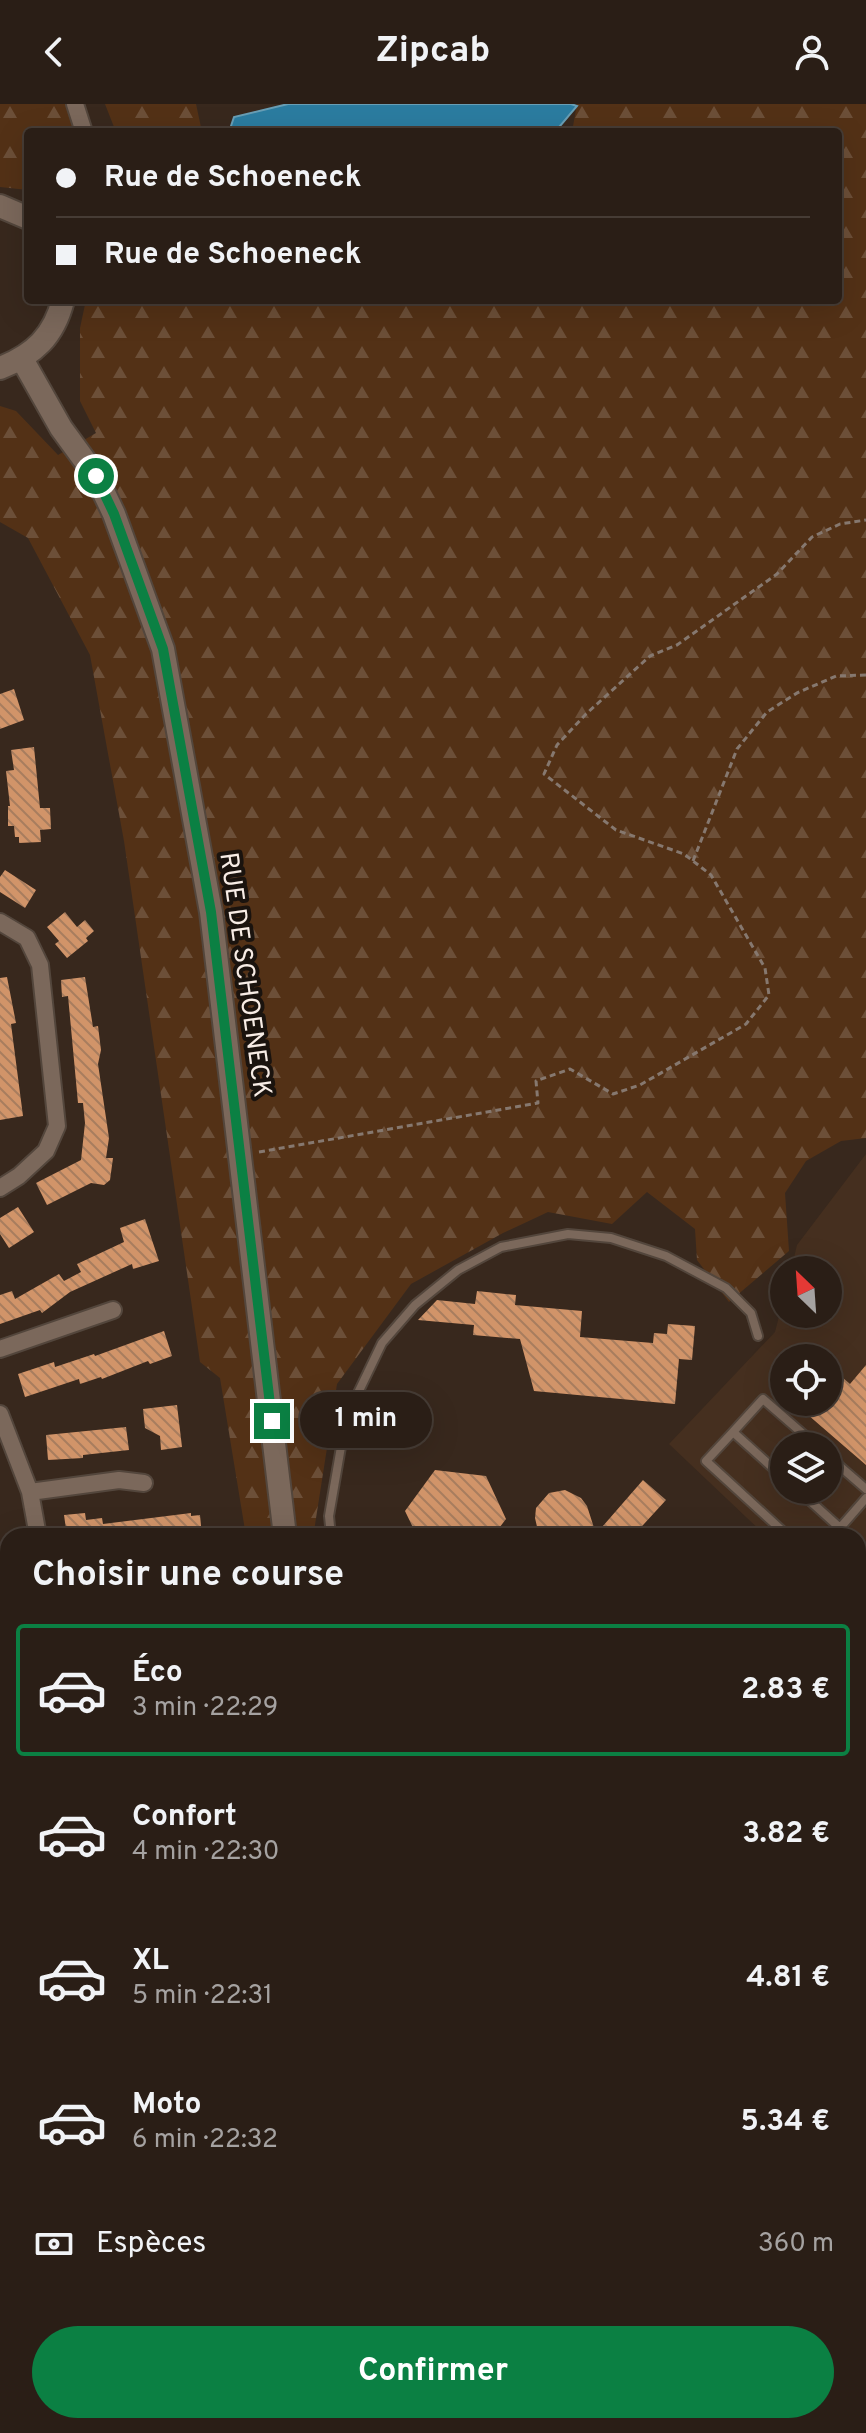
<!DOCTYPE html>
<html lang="fr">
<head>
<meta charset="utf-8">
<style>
  :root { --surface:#2a1e16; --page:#362b23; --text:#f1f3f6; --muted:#a5a2a1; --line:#463c35; --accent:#0b8043 }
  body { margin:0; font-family:Overpass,sans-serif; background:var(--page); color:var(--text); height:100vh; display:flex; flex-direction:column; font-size:30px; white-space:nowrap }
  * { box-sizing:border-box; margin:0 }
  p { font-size:26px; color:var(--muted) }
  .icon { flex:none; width:44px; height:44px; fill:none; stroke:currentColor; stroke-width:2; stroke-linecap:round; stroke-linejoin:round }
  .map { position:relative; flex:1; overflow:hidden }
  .panel { position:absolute; left:0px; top:1424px; width:866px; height:906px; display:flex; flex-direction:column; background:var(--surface); border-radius:24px 24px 0 0; box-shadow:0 8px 32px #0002,0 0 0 2px var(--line) }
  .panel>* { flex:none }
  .top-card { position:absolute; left:24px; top:24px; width:818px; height:176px; border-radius:8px; box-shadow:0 8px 32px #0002,0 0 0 2px var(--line); display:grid; align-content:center; height:176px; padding:0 32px; background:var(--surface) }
  .needle { width:52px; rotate:335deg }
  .tools { position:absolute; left:770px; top:1152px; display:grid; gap:16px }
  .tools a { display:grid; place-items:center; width:72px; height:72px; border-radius:50%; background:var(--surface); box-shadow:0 8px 32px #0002,0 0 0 2px var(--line); font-size:40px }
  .end { position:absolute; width:36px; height:36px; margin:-18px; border:10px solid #0b8043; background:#fff; box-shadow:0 0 0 4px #fff }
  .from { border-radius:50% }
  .bubble { position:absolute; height:56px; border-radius:28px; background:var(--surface); box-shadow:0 8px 32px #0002,0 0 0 2px var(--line); font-size:26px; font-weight:700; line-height:56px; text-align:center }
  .top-card b { display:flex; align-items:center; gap:28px; height:76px; font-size:30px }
  .top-card b+b { border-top:2px solid var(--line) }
  .top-card i { width:20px; height:20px; background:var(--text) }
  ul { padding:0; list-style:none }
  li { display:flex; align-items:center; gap:24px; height:132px; margin:0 16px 12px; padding:0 16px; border:4px solid transparent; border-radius:8px }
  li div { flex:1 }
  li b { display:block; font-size:30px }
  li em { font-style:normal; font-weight:700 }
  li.selected { border-color:var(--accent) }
  li>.icon { width:72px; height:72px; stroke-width:1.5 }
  h2 { padding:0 32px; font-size:36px; line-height:96px }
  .pay { display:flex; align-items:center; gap:20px; height:88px; padding:0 32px; font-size:30px }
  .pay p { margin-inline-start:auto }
  .button { display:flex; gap:16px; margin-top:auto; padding:16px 32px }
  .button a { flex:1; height:92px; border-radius:48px; background:var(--accent); color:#fff; font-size:32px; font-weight:700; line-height:92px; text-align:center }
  header { display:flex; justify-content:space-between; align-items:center; height:104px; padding:0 32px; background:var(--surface); font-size:36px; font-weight:700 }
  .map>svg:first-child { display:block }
  .built { fill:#452f1f; fill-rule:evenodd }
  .forest { fill:url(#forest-firs) }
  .water { fill:#2b7ca0; stroke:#689eb5; stroke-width:2 }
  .building { fill:url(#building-back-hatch) }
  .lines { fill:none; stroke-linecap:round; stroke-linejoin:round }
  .service-casing { stroke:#53463c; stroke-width:12 }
  .minor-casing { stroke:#53463c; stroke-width:20 }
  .secondary-casing { stroke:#53463c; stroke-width:26 }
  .path { stroke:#86786f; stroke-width:3; stroke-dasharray:6 4; stroke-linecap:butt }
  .service { stroke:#7b685b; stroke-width:8 }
  .minor { stroke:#7b685b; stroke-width:16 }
  .secondary { stroke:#7b685b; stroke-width:22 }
  .rail-casing { stroke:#8f8178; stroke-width:8 }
  .rail { stroke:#1a130e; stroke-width:5; stroke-dasharray:15; stroke-linecap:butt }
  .route { stroke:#0b8043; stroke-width:10 }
  .labels { text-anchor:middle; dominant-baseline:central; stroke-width:8; stroke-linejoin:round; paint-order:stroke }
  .street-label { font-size:26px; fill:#f7ece5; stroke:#1a130e }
</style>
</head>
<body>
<header><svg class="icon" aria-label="back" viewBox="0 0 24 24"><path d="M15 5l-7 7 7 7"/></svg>Zipcab<svg class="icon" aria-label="person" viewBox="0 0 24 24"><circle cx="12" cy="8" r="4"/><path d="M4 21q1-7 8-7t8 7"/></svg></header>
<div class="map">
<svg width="866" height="2329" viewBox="0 0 866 2329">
  <defs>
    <pattern id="forest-firs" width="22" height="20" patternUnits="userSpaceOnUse" patternTransform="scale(2)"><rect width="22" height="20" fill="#533116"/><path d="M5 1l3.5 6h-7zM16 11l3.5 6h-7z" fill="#6c4f38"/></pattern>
    <pattern id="building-back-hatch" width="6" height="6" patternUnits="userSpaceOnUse" patternTransform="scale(2)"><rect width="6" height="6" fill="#d19469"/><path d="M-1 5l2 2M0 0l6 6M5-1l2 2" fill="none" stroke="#a87d5e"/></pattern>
  </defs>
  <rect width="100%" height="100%" fill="#38281d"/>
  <path class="built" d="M866,1050V1473L858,1482V1432H766L669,1340L775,1228L784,1193V1210H828V1166H791L797,1141ZM784,1254H828V1298H784ZM784,1342H828V1386H784Z"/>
  <path class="forest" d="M0,0H70L76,21L75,28H28V86L0,83Z
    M105,0H196L202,28H116Z
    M577,0H866V1034L841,1037L806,1057L785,1089L789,1147L729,1198L697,1156L695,1125L647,1088L612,1120L548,1108L503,1129L411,1180L337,1280L314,1427L300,1432H246L220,1274L200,1258L124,737L90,551L28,434L0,418V302L16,307L58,351L96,329L80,297V224L86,196H838V28H572Z
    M866,1489V1563L858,1572V1499Z"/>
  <path class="water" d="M288,0H571L577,2L555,28H229L234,13Z"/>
  <path class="building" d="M14,585L24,616L0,625V590Z
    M34,643L40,704H50L51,725L40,726L41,738L19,739V733H15L14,722H8V702H10L6,667L14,666L11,646Z
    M5,766L36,786L25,804L0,788V773Z
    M65,808L77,823L85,816L94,827L86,834L88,837L67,854L55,840L59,837L47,823Z
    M7,873L16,919L11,920L23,1012L0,1016V874Z
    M85,873L93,923L98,922L101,946L98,960L109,1034L106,1054H113L110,1076L104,1081L91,1079L47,1101L36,1079L81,1056L85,1019L83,999H78L68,892L62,893L61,876Z
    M18,1103L34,1128L9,1144L0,1130V1114Z
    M145,1115L159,1157L133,1165L132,1160L70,1188L42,1209L40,1206L0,1220V1191L12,1187L15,1195L59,1170L64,1177L81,1168L77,1160L124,1138L120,1124Z
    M477,1187L516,1191L515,1201L582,1207L580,1233L653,1239L654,1229L667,1230L668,1220L695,1222L692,1256L679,1255L675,1300L534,1287L520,1235L473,1231L474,1221L418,1216L437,1196L475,1200Z
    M164,1227L172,1252L150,1260L148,1257L102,1275L101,1273L80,1280L79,1275L25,1293L18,1270L54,1258L55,1263L94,1250L95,1252Z
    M828,1261L850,1280L866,1261V1361L793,1298H828Z
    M177,1301L182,1343L161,1346L160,1332L145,1324L143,1305Z
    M126,1323L129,1346L83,1351V1354L48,1356L46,1331Z
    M435,1366L486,1372L506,1415L493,1432H417L405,1407Z
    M643,1376L666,1396L633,1432H542L538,1427L535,1414L536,1404L549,1389L565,1386L581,1394L587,1402L596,1430Z
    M85,1409L86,1416L102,1414L103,1420L191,1409V1412L200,1411L202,1432H67L64,1411Z"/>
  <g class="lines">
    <g class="service-casing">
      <path id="service" d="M733,1328L706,1357L788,1432
        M828,1352L866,1385
        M784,1374L733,1328L763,1295L817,1342
        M798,1386L840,1424
        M331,1432L329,1412L346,1314L382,1239L415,1201L458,1166L501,1143L568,1130L611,1134L666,1152L726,1184L751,1209L758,1232
        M833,1432L866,1394
        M858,1457L866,1447
        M858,1707L866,1698
        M551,2322L561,2329
        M487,2329L495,2322
        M676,2329L679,2322"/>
    </g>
    <g class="minor-casing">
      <path id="minor" d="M75,0L84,28
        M0,818L27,834L40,861L57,1022L46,1047L19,1072L0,1084
        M0,1245L113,1206
        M0,1310L30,1388L38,1432
        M30,1388L119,1376L144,1379
        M0,1888L8,1892
        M0,2145L8,2149
        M312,2322L319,2329
        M141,2329L153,2322"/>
    </g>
    <g class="secondary-casing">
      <path id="secondary" d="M0,102L28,114
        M22,255L61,324L96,372L114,410L163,545L211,808L285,1432
        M0,264C34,251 54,232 63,196
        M403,2322L404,2329
        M427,2322L428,2329"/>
    </g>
    <path class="path" d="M693,757L737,645L767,608L797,589L836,572L866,571
      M259,1048L538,999L536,977L570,965L613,990L640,981L746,920L769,891L765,864L711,771L684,750L616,726L544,670L557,641L586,610L650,552L677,541L777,470L812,433L840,420L866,416
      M0,1636L8,1637"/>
    <use href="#service" class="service"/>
    <use href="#minor" class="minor"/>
    <use href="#secondary" class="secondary"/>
    <g class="rail-casing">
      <path id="rail" d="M858,2225L866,2211
        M858,2310L866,2296
        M796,2329L800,2322
        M858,2329L866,2316"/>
    </g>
    <use href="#rail" class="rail"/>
  </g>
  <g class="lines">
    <path class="route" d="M96,372L114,410L163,545L211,808L272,1317"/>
  </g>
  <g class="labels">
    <g class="street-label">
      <text transform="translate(244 871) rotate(82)">RUE DE SCHOENECK</text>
    </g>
  </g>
</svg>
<div class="tools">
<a><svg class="needle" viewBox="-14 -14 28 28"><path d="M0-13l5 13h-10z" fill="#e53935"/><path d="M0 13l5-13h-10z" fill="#a5a2a1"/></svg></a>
<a><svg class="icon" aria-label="locate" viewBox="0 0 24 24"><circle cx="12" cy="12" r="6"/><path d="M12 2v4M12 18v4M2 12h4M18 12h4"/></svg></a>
<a><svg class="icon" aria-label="layers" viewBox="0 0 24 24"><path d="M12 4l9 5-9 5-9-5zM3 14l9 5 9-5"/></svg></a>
</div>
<i class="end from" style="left:96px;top:372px"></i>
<i class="end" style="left:272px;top:1317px"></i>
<div class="bubble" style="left:300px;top:1288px;width:132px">1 min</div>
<div class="top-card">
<b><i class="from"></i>Rue de Schoeneck</b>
<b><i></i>Rue de Schoeneck</b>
</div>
<section class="panel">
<h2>Choisir une course</h2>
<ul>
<li class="selected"><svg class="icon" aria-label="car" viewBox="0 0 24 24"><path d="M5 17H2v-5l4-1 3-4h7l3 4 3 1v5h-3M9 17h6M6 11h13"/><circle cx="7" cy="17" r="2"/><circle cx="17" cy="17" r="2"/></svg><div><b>Éco</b><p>3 min · 22:29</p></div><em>2.83 €</em></li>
<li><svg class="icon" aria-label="car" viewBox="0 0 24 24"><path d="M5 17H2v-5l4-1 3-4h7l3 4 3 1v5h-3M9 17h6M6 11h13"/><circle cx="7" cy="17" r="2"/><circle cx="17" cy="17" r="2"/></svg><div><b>Confort</b><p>4 min · 22:30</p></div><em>3.82 €</em></li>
<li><svg class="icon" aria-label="car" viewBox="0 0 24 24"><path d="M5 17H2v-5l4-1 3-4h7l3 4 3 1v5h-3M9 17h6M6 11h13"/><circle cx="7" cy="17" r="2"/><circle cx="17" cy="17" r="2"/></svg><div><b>XL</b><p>5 min · 22:31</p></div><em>4.81 €</em></li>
<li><svg class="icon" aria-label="car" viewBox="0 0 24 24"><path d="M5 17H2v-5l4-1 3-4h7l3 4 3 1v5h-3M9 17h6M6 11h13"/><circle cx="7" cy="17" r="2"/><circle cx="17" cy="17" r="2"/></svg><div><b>Moto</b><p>6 min · 22:32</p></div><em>5.34 €</em></li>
</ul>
<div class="pay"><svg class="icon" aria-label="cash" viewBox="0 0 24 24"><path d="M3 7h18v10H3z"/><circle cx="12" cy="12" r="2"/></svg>Espèces<p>360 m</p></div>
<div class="button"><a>Confirmer</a></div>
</section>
</div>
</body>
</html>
